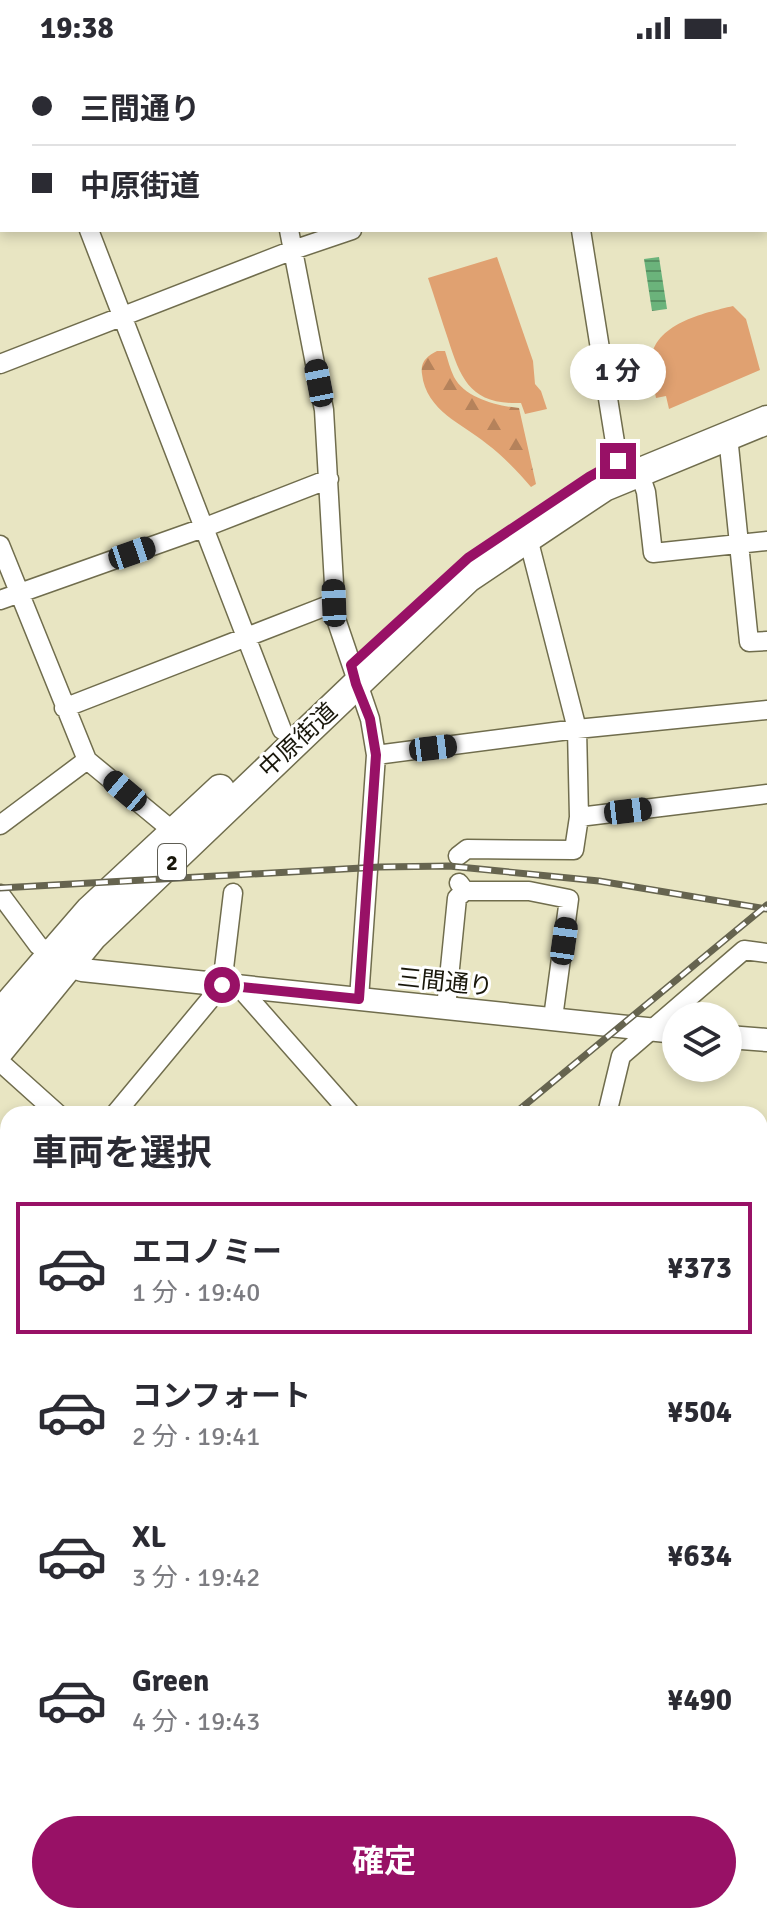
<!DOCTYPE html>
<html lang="ja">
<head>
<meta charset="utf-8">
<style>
  :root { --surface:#fff; --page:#f7f7f7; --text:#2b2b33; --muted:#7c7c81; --line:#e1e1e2; --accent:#981166 }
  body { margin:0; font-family:Signika,"Noto Sans JP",sans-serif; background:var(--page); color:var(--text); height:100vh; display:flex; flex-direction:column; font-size:30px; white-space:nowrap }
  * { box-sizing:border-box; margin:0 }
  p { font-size:26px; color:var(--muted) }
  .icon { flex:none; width:44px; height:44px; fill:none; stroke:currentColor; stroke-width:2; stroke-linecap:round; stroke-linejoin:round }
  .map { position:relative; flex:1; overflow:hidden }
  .details { position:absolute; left:0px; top:1050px; width:768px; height:818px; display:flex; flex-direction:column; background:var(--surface); border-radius:24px 24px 0 0; box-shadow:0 4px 12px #0003 }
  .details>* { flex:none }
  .top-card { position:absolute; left:0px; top:0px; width:768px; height:176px; box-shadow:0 4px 12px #0003; display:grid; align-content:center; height:176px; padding:0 32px; background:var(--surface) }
  .buttons { position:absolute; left:662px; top:946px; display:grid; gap:16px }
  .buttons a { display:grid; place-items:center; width:80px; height:80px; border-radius:50%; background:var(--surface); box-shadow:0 4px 12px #0003; font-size:40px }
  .end { position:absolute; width:36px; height:36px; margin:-18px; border:10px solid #981166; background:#fff; box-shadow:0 0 0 4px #fff }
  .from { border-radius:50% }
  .bubble { position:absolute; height:56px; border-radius:28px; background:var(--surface); box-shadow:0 4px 12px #0003; font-size:26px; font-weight:700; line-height:56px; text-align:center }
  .car { position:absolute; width:24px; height:48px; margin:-24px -12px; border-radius:10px; box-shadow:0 0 6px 2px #0007; background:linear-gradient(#222 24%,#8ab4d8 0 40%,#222 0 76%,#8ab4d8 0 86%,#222 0) }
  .top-card b { display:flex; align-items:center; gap:28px; height:76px; font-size:30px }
  .top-card b+b { border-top:2px solid var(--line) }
  .top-card i { width:20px; height:20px; background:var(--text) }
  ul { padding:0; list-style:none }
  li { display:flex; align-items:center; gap:24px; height:132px; margin:0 16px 12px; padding:0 16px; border:4px solid transparent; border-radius:0px }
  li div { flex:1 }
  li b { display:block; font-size:30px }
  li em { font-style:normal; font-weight:700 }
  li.current { border-color:var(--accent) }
  li>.icon { width:72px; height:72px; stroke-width:1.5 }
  h2 { padding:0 32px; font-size:36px; line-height:96px }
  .action { display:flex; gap:16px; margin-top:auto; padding:16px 32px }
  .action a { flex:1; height:92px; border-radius:48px; background:var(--accent); color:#fff; font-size:32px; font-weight:700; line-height:92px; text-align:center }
  .status { display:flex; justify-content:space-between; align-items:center; height:56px; padding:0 40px; background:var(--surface); direction:ltr }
  .status svg { height:22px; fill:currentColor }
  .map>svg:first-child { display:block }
  .grass { fill:url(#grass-tufts) }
  .forest { fill:url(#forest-firs) }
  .pitch { fill:#e0a171 }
  .water { fill:url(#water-rules) }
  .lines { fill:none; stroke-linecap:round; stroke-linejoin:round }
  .minor-casing { stroke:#706d4d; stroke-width:21 }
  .tertiary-casing { stroke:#706d4d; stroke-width:25 }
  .primary-casing { stroke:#706d4d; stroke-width:31 }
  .minor { stroke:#fff; stroke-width:18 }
  .tertiary { stroke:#fff; stroke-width:22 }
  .primary { stroke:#fff; stroke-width:28 }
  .rail-casing { stroke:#66644f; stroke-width:7 }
  .rail { stroke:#fff; stroke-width:4; stroke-dasharray:12; stroke-linecap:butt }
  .route { stroke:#981166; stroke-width:10 }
  .labels { text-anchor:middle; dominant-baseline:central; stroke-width:6; stroke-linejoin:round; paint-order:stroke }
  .shield { fill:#fff; stroke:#5e5d54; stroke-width:2 }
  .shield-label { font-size:22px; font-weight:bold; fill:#19170b }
  .street-label { font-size:24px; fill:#19170b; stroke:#fff }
</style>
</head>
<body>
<div class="status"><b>19:38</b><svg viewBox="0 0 49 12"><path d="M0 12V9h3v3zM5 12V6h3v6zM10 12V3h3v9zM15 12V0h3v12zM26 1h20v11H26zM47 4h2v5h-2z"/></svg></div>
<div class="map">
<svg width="767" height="1867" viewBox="0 0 767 1867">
  <defs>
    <pattern id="grass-tufts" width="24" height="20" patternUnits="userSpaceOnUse" patternTransform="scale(2)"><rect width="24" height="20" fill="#e0a171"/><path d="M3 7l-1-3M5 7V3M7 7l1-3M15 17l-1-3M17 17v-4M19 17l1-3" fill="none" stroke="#b5825b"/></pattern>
    <pattern id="forest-firs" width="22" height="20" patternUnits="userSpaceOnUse" patternTransform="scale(2)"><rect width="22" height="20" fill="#e0a171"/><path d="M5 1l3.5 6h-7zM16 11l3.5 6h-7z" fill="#b5825b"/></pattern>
    <pattern id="water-rules" width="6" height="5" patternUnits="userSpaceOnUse" patternTransform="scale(2)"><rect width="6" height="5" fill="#6bb37b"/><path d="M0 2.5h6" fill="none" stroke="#579163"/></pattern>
  </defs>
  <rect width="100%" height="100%" fill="#e8e5c2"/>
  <path class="grass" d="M760,1083L767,1084V1141H760Z"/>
  <path class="forest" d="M437,295H445C448,304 450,313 454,321C465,342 497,350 519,352L536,428L531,431C519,417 503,400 487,388C463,368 426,355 422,318C420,306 427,300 437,295Z"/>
  <path class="pitch" d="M497,201L533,305L535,328L541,335L547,353L525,358L521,347C471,349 461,324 448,283C441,263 435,242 428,222Z
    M733,250L746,263L760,314L669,353L666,340L656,342C654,330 650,316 651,305C653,268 704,257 733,250Z"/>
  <path class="water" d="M659,201L667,253L652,255L644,203Z"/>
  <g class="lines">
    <g class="minor-casing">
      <path id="minor" d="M23,0L24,2
        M249,0L250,2
        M518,0L519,2
        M726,0V2
        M278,2L284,0
        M0,106L2,105
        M766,113H767
        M766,153L767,155
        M89,174L282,674
        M289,174L324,354L336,563L370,663L376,699L359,943
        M581,174L618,405
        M0,308L293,194L352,174
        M728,380L749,586L767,585
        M639,415L646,436L653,497L767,485
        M0,489L87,704L173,775
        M0,544L203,472L329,423
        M64,652L334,547
        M376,699L577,673L767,654
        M579,761L767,738
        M0,769L87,704
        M458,800L467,793L574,794L579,761L577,673L528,482
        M459,827L465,835H529L569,843L553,962
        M0,838L38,889L58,904
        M240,932L351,1058
        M446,952L457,842L465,835
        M0,1006L58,1058
        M115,1058L222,929L233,837
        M607,1058L621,1000L744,894L767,897
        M0,1198L8,1188
        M760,1260L767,1250
        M0,1291L8,1299
        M760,1424L767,1414
        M760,1483L767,1489
        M0,1546L8,1538
        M760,1577L767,1578
        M760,1665H767
        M0,1707L8,1706
        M760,1755L767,1754
        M0,1834L8,1835
        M760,1851L767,1852
        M186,1860L239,1867
        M396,1867L400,1860
        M571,1867V1860"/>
    </g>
    <g class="tertiary-casing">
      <path id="tertiary" d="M67,909L82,914L676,976
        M728,981L767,984
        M151,1867V1860"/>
    </g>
    <g class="primary-casing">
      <path id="primary" d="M0,958L90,854L220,733
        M0,994L93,880L468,522L604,431L767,364
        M0,1448L8,1455
        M0,1491L8,1498
        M476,1860L486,1867
        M502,1860L511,1867"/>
    </g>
    <use href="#minor" class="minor"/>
    <use href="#tertiary" class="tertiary"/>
    <use href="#primary" class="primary"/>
    <g class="rail-casing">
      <path id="rail" d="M0,832L380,811L449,810L599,825L767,853
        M514,1058L767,849"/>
    </g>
    <use href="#rail" class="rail"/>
  </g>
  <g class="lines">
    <path class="route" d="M222,929L359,943L376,699L370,663L356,628L351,609L468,502L589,421L618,405"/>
  </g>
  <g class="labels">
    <rect class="shield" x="158" y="788" width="28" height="36" rx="6"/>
    <g class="shield-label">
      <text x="172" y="806">2</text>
    </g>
    <g class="street-label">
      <text transform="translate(298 684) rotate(-43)">中原街道</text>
      <text transform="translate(445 926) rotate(6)">三間通り</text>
    </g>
  </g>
</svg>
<div class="buttons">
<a><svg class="icon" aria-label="layers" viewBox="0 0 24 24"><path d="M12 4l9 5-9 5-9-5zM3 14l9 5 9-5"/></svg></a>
</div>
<i class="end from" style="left:222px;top:929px"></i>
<i class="end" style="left:618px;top:405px"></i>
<div class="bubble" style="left:570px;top:288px;width:96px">1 分</div>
<i class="car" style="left:319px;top:327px;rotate:349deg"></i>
<i class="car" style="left:132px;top:497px;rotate:71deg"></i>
<i class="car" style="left:334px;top:547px;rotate:358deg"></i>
<i class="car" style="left:433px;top:692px;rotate:83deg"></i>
<i class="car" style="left:125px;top:735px;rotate:310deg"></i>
<i class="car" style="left:628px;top:755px;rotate:83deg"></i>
<i class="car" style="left:564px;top:885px;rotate:8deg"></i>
<div class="top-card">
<b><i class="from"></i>三間通り</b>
<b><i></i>中原街道</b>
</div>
<section class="details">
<h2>車両を選択</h2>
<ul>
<li class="current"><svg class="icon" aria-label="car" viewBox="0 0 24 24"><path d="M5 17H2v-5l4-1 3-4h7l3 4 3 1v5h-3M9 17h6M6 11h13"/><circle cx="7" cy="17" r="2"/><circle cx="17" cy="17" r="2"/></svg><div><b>エコノミー</b><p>1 分 · 19:40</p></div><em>¥373</em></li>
<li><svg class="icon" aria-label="car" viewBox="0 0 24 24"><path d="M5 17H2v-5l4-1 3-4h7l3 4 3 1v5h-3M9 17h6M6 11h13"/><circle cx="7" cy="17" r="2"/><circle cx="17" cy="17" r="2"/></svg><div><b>コンフォート</b><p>2 分 · 19:41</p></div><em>¥504</em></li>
<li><svg class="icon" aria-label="car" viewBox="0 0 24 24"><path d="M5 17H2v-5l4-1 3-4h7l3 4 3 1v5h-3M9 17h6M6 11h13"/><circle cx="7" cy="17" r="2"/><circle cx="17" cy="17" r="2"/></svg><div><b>XL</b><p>3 分 · 19:42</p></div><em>¥634</em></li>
<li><svg class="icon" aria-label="car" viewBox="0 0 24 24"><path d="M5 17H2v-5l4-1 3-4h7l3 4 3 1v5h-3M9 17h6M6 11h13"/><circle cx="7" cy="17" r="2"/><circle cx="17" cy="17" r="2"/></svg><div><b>Green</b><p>4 分 · 19:43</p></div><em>¥490</em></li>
</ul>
<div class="action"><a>確定</a></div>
</section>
</div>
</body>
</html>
